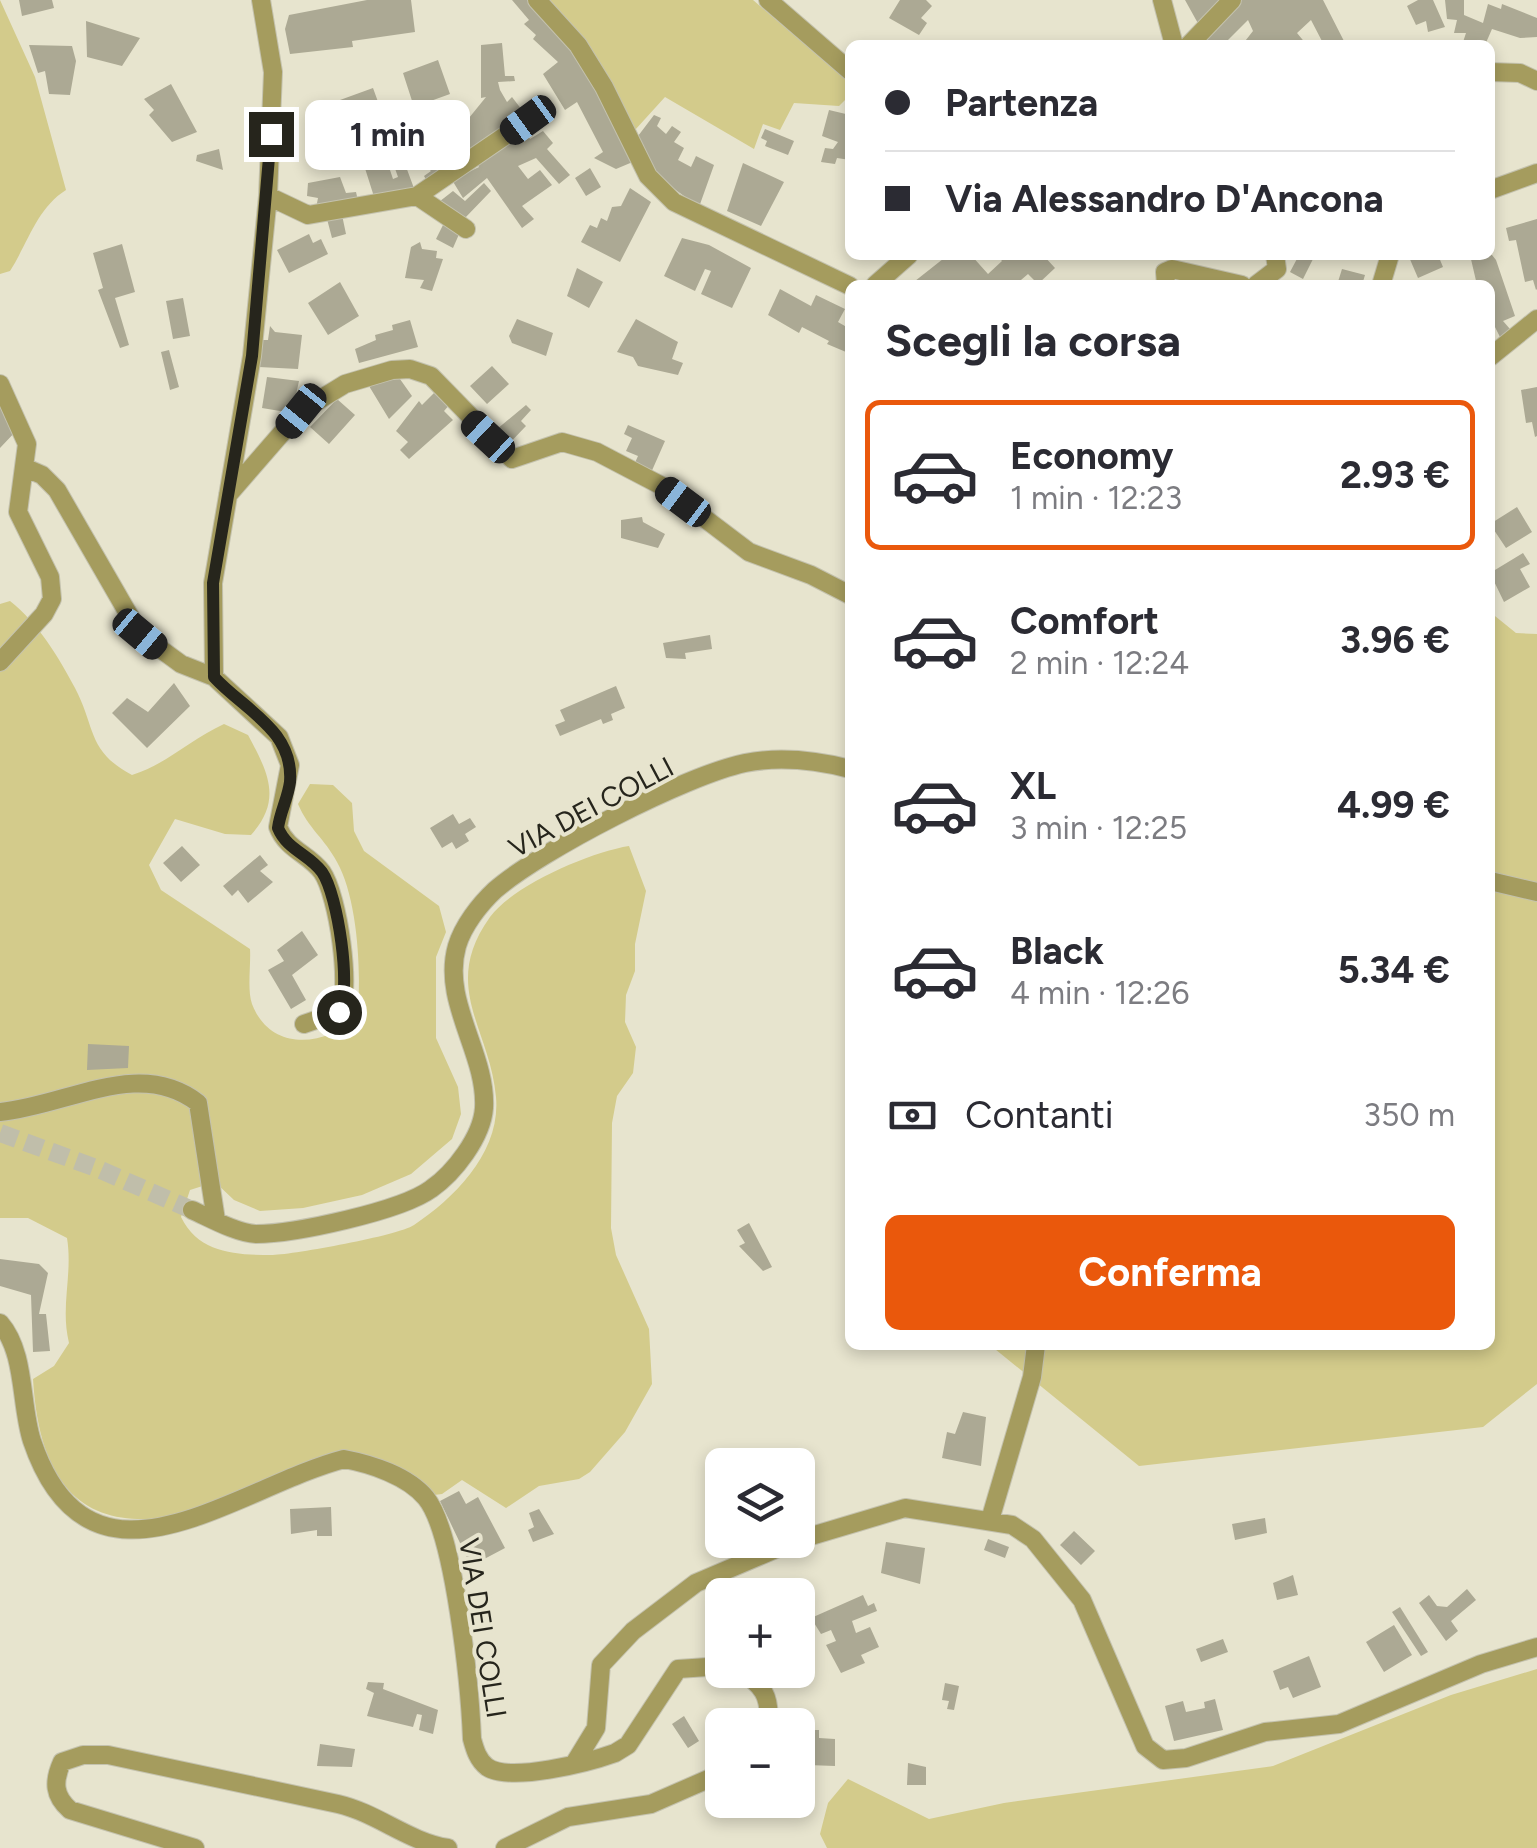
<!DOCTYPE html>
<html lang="it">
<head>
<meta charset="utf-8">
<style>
  :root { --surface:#fff; --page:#f7f7f7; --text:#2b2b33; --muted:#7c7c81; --line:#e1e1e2; --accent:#ea580c }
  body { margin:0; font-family:Figtree,sans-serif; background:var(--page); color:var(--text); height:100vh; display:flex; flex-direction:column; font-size:38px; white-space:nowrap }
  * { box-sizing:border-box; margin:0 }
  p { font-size:32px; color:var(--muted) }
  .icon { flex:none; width:55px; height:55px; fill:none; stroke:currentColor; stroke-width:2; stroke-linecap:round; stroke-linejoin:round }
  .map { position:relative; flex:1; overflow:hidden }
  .sheet { position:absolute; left:845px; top:280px; width:650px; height:1070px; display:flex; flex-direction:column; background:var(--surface); border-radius:15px; box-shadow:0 5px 15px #0003 }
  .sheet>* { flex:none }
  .top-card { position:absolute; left:845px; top:40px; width:650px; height:220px; border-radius:15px; box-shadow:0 5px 15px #0003; display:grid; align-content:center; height:220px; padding:0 40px; background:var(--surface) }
  .buttons { position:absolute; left:705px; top:1448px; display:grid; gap:20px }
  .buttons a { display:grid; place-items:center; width:110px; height:110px; border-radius:15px; background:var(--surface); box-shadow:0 5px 15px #0003; font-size:50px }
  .end { position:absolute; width:45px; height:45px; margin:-22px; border:12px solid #26251c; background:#fff; box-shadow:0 0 0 5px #fff }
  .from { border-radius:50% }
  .bubble { position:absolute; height:70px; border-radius:15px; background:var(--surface); box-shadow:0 5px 15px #0003; font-size:32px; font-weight:700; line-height:70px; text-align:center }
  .car { position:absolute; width:30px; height:60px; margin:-30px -15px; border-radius:12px; box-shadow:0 0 8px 2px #0007; background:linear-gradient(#222 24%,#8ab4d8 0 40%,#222 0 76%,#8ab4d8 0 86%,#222 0) }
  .top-card b { display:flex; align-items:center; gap:35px; height:95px; font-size:38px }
  .top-card b+b { border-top:2px solid var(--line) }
  .top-card i { width:25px; height:25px; background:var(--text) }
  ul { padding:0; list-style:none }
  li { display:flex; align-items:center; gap:30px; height:150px; margin:0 20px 15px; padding:0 20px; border:5px solid transparent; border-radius:15px }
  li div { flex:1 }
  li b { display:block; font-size:38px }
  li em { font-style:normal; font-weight:700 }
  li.active { border-color:var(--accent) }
  li>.icon { width:90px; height:90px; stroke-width:1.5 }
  h2 { padding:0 40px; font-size:45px; line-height:120px }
  .pay { display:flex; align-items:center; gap:25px; height:110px; padding:0 40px; font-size:38px }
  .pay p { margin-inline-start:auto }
  .button { display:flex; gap:20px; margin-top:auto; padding:20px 40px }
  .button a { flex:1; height:115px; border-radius:15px; background:var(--accent); color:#fff; font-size:40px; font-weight:700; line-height:115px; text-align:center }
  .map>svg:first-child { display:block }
  .green { fill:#d3cb8b }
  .building { fill:#aca994 }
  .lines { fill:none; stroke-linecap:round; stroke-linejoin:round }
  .minor-tunnel { stroke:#c0beaa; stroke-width:18; stroke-dasharray:18 9; stroke-linecap:butt }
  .minor-casing { stroke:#c4c2ae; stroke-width:20 }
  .minor { stroke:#a59c5e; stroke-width:18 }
  .route { stroke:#26251c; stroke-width:12 }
  .labels { text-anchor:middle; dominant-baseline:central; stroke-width:8; stroke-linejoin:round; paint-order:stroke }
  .street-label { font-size:28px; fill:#26251c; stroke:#e7e4ce }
</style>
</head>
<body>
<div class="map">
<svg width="1537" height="1848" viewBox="0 0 1537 1848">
  <rect width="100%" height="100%" fill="#e7e4ce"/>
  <path class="green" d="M0,0L35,77L66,190C37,208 28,243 10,271L0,274Z
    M550,0H753L850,83V95L839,106L794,103L780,130L763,124L754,149L665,97L635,130Z
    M10,601C38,623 58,656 75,688C96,728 87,751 132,775C167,764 191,739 224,724L248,735C269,774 282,800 251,835L225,834L175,819L149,865L161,890L250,949C251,965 247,990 252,1004C271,1053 326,1046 357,1017C362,976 358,899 337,862C325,839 308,828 298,804L310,784L333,785L352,803L354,831L364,851L439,906L446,932L436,957V1038L458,1087L461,1114L452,1139L411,1174L362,1195L303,1208L260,1211L234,1200L215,1182L190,1190L181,1217C199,1254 237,1255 273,1255C295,1254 397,1236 414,1225C456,1197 501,1151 496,1097C490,1028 440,987 490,917C513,885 591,852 629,846L646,891L635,944V971L626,995L625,1022L636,1047L633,1073L617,1096L612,1123L611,1228L616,1255L649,1329L652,1384L625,1432L590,1472L579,1479L539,1486L506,1508L462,1480L442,1494L418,1497L353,1462C221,1503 46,1601 33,1379L54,1366L69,1343C60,1306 73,1275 67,1238L28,1218H0V604Z
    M1490,612L1516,633L1537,634V1384L1483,1427L1139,1466L990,1345H1490Z
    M1537,1669V1848H827L820,1834L828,1803L848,1779L929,1819L1004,1803L1273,1766L1451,1695Z"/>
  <path class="building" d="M19,0H52L54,8L22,16Z
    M367,0H411L415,32L352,41L353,47L290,54L285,29L289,15Z
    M512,0H529L574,49L635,161L616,169L594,158L603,152L577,102L565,110L543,74L558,62L533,39L536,35L524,24L529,20Z
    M900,0H926L932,6L921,18L927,23L919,35L889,18Z
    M1185,0H1225L1200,27Z
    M1236,0H1323L1346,45H1324L1311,20L1297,33L1307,45H1242L1253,31L1248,20L1228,40L1234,45H1207L1203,42Z
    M1418,0H1433L1445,27L1428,32L1426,21L1416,25L1407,6Z
    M1445,0H1464V15L1483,23L1488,4L1501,9L1502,4L1537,18V37L1520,38L1492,29L1485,45H1462L1466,33H1454L1457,20L1447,19Z
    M86,21L140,38L122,66L87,57Z
    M502,43L505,76H514L515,81L498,82L500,90L507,102L512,97L525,114L429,185L424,176L431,171L417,157L425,153L420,143L441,133L447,143L460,129L486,97L481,98V45Z
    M29,45L72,46L76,61L70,95L49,94L45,71L38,73Z
    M438,60L450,94L414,107L403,73Z
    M171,84L197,132L172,142L149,115L154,110L144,99Z
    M373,88L385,121L319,145L307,112Z
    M829,110L850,115V160L837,158L835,164L821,162L825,148L833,149L838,142L822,136Z
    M654,115L661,118L657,126L666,134L672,126L681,132L674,142L684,148L678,160L691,167L696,156L714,165L699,207L658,177L635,140Z
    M765,129L794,141L788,155L765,146L767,141L761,138Z
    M543,131L553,143L547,149L570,175L559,184L536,158L518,166L528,179L540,170L552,185L522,206L534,219L522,228L487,178L463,198L452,180L479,167L476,163L517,133H527L530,139Z
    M401,138L403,143L408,141L414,154L408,156L411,163L405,164L415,191L376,203L363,162L386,158L393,179L398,177L386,143Z
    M219,149L223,170L196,161L197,155Z
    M743,163L784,182L761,226L727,211Z
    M590,168L601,187L586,196L575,178Z
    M340,177L346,193L356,192L359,205L316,208L318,198L307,196L308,183Z
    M484,183L491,191L464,219L435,205L453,191L465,201Z
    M630,188L651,202L620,262L581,242L590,225L597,228L601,218L607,221L612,207L621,206Z
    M342,215L346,234L332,238L327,219Z
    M446,219L460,232L453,248L436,239Z
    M1537,219V289L1536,290L1533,280L1525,282L1516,240L1509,241L1506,228Z
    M309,234L313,243L321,239L328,254L289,273L277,250Z
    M682,238L709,245L751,268L732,308L701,294L711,271L705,269L695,291L664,276Z
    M420,242L422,249L437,251L436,258L443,259L432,291L420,288L424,280L405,278L411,247Z
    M122,244L135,292L115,298L129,345L120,348L98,290L103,288L93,253Z
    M948,255H971L988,274L1002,261L997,255H1043L1055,268L1038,284L1028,274L1015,285H910Z
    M1299,255H1315L1303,279L1290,272Z
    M1438,255L1443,267L1418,278L1409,257Z
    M1470,255H1492L1496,260L1515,316L1503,321L1510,329L1501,339L1494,325L1490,326V285H1477Z
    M577,268L603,282L589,308L567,296Z
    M1342,269L1365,275L1362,285H1337Z
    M340,282L359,316L328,335L308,303Z
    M780,289L811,306L816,295L845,309L838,322L850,329V359L846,352L827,344L829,341L802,327L799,333L768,315Z
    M183,298L190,336L173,339L166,301Z
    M517,319L553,333L546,356L512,343L509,336Z
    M636,319L678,342L672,359L683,363L678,375L638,366L633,357L617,352Z
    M410,320L418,347L359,363L355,349L376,340L375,335L393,330L392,325Z
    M270,326L275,332L302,335L298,369L259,367L262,340H268Z
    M169,350L179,387L170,390L161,352Z
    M492,366L509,384L487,404L470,386Z
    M395,372L412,396L389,419L369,386Z
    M267,377L299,381L292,413L262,408Z
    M1537,387V436L1535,437L1532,422L1526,423L1521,390Z
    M438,389L451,403L444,411L453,420L409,459L400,450L408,442L396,431L419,401L422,405Z
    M0,396L17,430L0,448Z
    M337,399L355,415L329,444L310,427Z
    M526,405L531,410L521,421L526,426L505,448L491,434Z
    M628,425L665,441L650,475L633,467L638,456L626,451L632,438L624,434Z
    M1517,507L1532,532L1506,548L1490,524Z
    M642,517L643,522L665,534L658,548L621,538V520Z
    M1523,553L1530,564L1520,569L1530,587L1504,602L1490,573Z
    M710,635L712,649L685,653L686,659L666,658L663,643Z
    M174,683L190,706L147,748L112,713L127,698L148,712Z
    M616,686L625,708L611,714L613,720L603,724L601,719L560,736L555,725L565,721L560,710Z
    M453,814L459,824L470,818L476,827L465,834L469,841L456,849L452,842L442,848L430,828Z
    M182,846L200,865L181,882L163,863Z
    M260,855L268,865L260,871L273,882L248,903L238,890L232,896L223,886Z
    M302,931L318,955L292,975L306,1000L291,1009L268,970L284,961L277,950Z
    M88,1044L129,1046L128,1068L87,1070Z
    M749,1223L772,1267L763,1271L739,1246L745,1243L737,1230Z
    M0,1259L39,1264L48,1273L39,1314H46L50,1351L33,1352L31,1295L0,1286Z
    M963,1412L986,1417L981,1466L942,1458L947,1432L955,1434Z
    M459,1491L466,1504L478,1497L505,1548L471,1566L440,1501Z
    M331,1507L332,1536H317V1530L291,1534L290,1509Z
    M539,1509L554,1534L533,1542L528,1530L534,1527L529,1513Z
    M1265,1518L1267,1533L1235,1540L1232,1524Z
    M1074,1531L1095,1551L1081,1565L1060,1545Z
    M988,1539L1009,1547L1005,1558L984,1550Z
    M886,1542L925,1548L920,1584L881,1573Z
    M1293,1575L1298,1595L1277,1600L1273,1583Z
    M1467,1589L1476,1600L1451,1621L1458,1631L1446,1641L1419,1603L1429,1595L1437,1606L1447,1607Z
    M863,1595L868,1606L874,1603L877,1611L852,1621L856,1633L870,1627L879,1647L861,1655L865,1663L841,1673L826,1645L836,1641L831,1630L821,1634L811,1618Z
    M1400,1607L1428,1652L1421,1656L1392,1612Z
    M1394,1625L1412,1655L1384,1672L1366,1642Z
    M1223,1639L1228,1652L1201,1662L1196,1649Z
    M1309,1656L1321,1687L1293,1698L1288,1687L1280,1690L1273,1671Z
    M368,1682L384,1683L383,1689L438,1710L433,1734L419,1730L422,1715L417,1714L413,1727L367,1716L374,1693L366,1689Z
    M945,1683L959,1686L954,1710L947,1709L949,1701L942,1700Z
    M1215,1699L1223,1730L1174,1741L1165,1706L1183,1701L1186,1712L1205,1708L1204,1702Z
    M684,1716L699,1741L688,1748L672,1724Z
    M808,1730H819V1738L835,1739V1766L808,1765Z
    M320,1744L355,1749L352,1767L317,1766Z
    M908,1763L926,1767V1785H907Z"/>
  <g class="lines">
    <path class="minor-tunnel" d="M0,1133L96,1168L192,1210"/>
    <g class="minor-casing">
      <path id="minor" d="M537,0L578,45L604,87L648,176L674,202L850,286
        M768,0L850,71
        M1162,0L1174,45
        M1189,45L1232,0
        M1490,72L1520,73L1537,81
        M1490,190L1537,173
        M268,196L308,215L417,196L466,229
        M417,196L528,120
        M875,285L909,255
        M1166,285L1165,272L1172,269L1242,285
        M1256,285L1277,269L1275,255
        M1381,285L1390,255
        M1490,357L1537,319
        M0,384L27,444L18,512L50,577L52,599L44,614L0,662
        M26,468L42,475L57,490L140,634L181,664L214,677L279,737L290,765L278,827C287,850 309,854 322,872C338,895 352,990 339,1012L304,1024
        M228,495L301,411L345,384L392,370L410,369L431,376L512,459L562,442L597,452L662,486L749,552L811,575L850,595
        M214,677L213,583L252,356L268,196L273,72L261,0
        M1490,881L1537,892
        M0,1112C67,1106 139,1057 198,1103L216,1220
        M192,1210C210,1218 236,1233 256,1234C294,1234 401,1211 431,1189C454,1173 482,1137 484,1108C487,1053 441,1002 457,946C463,926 479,905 495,890C541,850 685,776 745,763C781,756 815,760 850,769
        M0,1323C26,1353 20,1404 32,1441C90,1612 234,1488 344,1459C371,1464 408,1476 426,1498C455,1534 470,1689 472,1739C475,1750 478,1760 487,1767C510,1783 590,1762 615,1753L628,1745L678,1669L722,1666
        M990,1520L1032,1377L1036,1345
        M798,1540L905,1508L1012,1525L1033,1539L1082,1600L1145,1746L1163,1760L1186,1758L1265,1732L1339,1724L1481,1664L1537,1647
        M739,1670C763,1685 771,1696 768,1725
        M574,1764L596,1728L601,1665L633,1631L696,1583L797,1540
        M195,1848L70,1810C54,1796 53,1782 62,1762L83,1755H108L338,1804C377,1813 409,1842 448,1848
        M505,1848L568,1817L651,1804L722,1773"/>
    </g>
    <use href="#minor" class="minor"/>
  </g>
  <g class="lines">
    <path class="route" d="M271,134L252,356L213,583L214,677C244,710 294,730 290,782C288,798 280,812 278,828C287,850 309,854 322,872C338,895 352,990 339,1012"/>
  </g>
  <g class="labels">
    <g class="street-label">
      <text transform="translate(591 807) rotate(-28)">VIA DEI COLLI</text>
      <text transform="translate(483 1628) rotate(81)">VIA DEI COLLI</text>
    </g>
  </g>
</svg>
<div class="buttons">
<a><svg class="icon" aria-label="layers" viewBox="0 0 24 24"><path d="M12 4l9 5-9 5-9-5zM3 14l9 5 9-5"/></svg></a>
<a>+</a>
<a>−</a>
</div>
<i class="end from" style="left:339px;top:1012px"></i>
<i class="end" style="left:271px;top:134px"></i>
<div class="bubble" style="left:305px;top:100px;width:165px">1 min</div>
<i class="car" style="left:528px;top:120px;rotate:234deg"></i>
<i class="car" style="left:301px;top:411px;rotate:219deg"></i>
<i class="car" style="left:488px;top:437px;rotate:313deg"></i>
<i class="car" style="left:683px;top:502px;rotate:307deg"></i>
<i class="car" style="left:140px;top:634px;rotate:130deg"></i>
<div class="top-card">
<b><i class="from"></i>Partenza</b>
<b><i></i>Via Alessandro D'Ancona</b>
</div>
<section class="sheet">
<h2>Scegli la corsa</h2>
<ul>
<li class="active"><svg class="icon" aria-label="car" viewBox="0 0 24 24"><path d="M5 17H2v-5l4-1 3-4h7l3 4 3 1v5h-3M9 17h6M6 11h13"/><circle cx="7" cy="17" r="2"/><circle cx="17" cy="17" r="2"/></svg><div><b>Economy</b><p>1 min · 12:23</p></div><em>2.93 €</em></li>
<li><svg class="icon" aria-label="car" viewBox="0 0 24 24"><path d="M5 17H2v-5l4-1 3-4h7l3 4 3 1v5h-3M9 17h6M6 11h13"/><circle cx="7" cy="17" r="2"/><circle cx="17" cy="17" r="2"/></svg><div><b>Comfort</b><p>2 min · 12:24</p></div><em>3.96 €</em></li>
<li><svg class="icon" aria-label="car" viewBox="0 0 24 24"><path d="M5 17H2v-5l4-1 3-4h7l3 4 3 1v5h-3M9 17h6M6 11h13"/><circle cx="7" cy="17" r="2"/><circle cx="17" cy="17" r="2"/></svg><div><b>XL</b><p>3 min · 12:25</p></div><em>4.99 €</em></li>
<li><svg class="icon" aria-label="car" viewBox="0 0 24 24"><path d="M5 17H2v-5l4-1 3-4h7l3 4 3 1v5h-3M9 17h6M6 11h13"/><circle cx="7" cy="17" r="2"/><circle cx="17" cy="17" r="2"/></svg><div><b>Black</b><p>4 min · 12:26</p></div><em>5.34 €</em></li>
</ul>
<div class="pay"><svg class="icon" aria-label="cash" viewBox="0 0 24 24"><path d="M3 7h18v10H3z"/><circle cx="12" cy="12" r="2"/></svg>Contanti<p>350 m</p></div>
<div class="button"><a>Conferma</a></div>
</section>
</div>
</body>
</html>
